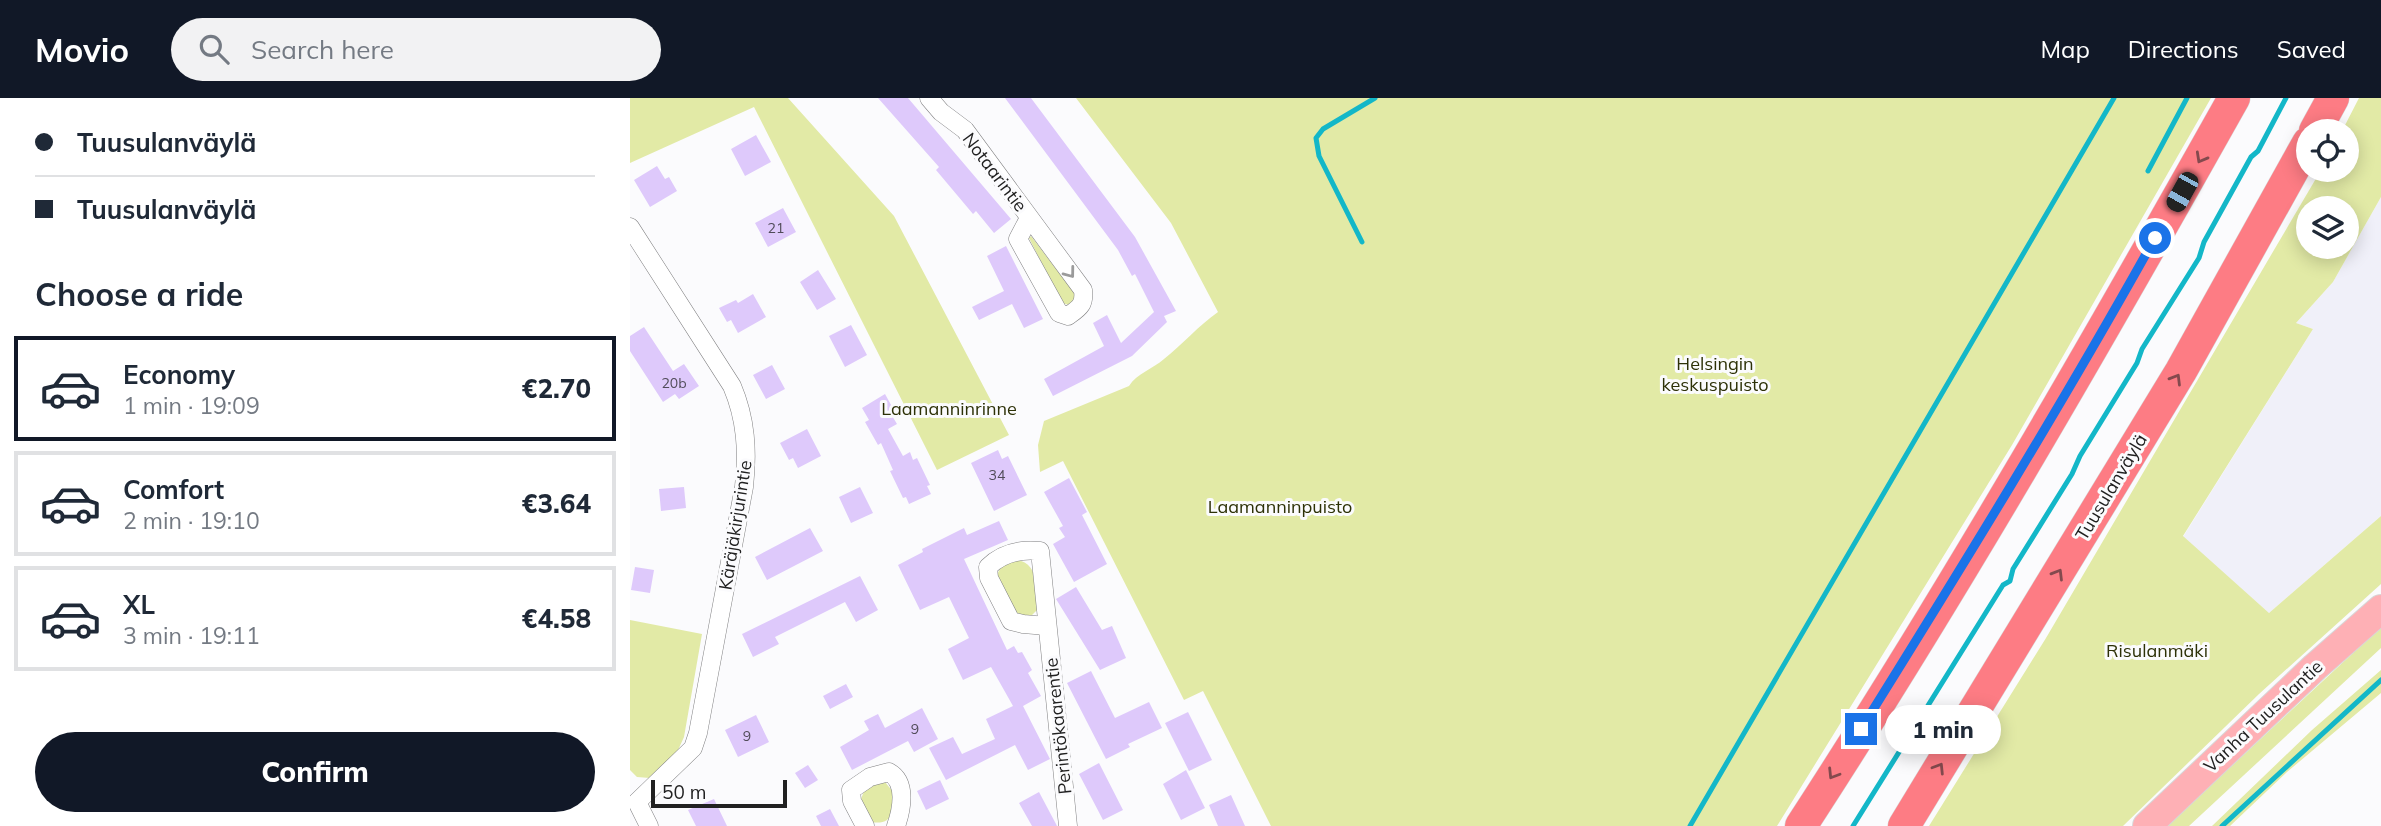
<!DOCTYPE html>
<html lang="en">
<head>
<meta charset="utf-8">
<style>
  :root { --surface:#fff; --page:#f2f2f3; --text:#1f2937; --muted:#747a83; --line:#e0e1e3; --accent:#111827 }
  body { margin:0; font-family:Mulish,sans-serif; background:var(--page); color:var(--text); height:100vh; display:flex; flex-direction:column; font-size:26px; white-space:nowrap }
  * { box-sizing:border-box; margin:0 }
  p { font-size:23px; color:var(--muted) }
  .icon { flex:none; width:38px; height:38px; fill:none; stroke:currentColor; stroke-width:2; stroke-linecap:round; stroke-linejoin:round }
  .map { position:relative; flex:1; overflow:hidden }
  .drawer { display:flex; flex-direction:column; background:var(--surface); width:630px }
  .drawer>* { flex:none }
  .guide { display:grid; align-content:center; height:154px; padding:0 35px; background:var(--surface) }
  .buttons { position:absolute; left:1666px; top:21px; display:grid; gap:14px }
  .buttons a { display:grid; place-items:center; width:63px; height:63px; border-radius:50%; background:var(--surface); box-shadow:0 4px 18px #0003; font-size:35px }
  .scale { position:absolute; left:21px; bottom:18px; width:136px; box-sizing:border-box; padding-left:7px; border:4px solid #212121; border-top:0; font-size:19px; line-height:24px; white-space:nowrap; color:#212121; -webkit-text-stroke:5px #fbfbfd; paint-order:stroke }
  .end { position:absolute; width:32px; height:32px; margin:-16px; border:9px solid #1a73e8; background:#fff; box-shadow:0 0 0 4px #fff }
  .from { border-radius:50% }
  .bubble { position:absolute; height:49px; border-radius:24px; background:var(--surface); box-shadow:0 4px 18px #0003; font-size:23px; font-weight:800; line-height:49px; text-align:center }
  .car { position:absolute; width:21px; height:42px; margin:-21px -10px; border-radius:9px; box-shadow:0 0 5px 2px #0007; background:linear-gradient(#222 24%,#8ab4d8 0 40%,#222 0 76%,#8ab4d8 0 86%,#222 0) }
  .guide b { display:flex; align-items:center; gap:24px; height:66px; font-size:26px }
  .guide b+b { border-top:2px solid var(--line) }
  .guide i { width:18px; height:18px; background:var(--text) }
  ul { padding:0; list-style:none }
  li { display:flex; align-items:center; gap:21px; height:105px; margin:0 14px 10px; padding:0 21px; border:4px solid var(--line); border-radius:0px }
  li div { flex:1 }
  li b { display:block; font-size:26px }
  li em { font-style:normal; font-weight:800 }
  li.current { border-color:var(--accent) }
  li>.icon { width:63px; height:63px; stroke-width:1.5 }
  h2 { padding:0 35px; font-size:32px; line-height:84px }
  .button { display:flex; gap:14px; margin-top:auto; padding:14px 35px }
  .button a { flex:1; height:80px; border-radius:42px; background:var(--accent); color:#fff; font-size:28px; font-weight:800; line-height:80px; text-align:center }
  header { display:flex; align-items:center; gap:42px; box-sizing:border-box; height:98px; padding:0 35px; background:var(--accent); color:#fff }
  header strong { font-size:33px }
  nav { display:flex; gap:38px; margin-inline-start:auto; font-size:24px }
  .search { width:490px; height:63px; background:var(--page); display:flex; align-items:center; gap:18px; box-sizing:border-box; padding:0 24px; border-radius:38px; color:var(--muted); font-size:26px }
  main { display:flex; flex:1; min-height:0 }
  .map>svg:first-child { display:block }
  .built { fill:#f0f0f9 }
  .green { fill:#e2eaa6; fill-rule:evenodd }
  .lines { fill:none; stroke-linecap:round; stroke-linejoin:round }
  .stream { stroke:#13b7c8; stroke-width:5 }
  .building { fill:#dec9fb }
  .street-casing { stroke:#808082; stroke-width:19 }
  .primary-casing { stroke:#d7d7d7; stroke-width:30 }
  .highway-casing { stroke:#d7d7d7; stroke-width:33 }
  .street { stroke:#fff; stroke-width:18 }
  .primary { stroke:#feb0b5; stroke-width:28 }
  .highway { stroke:#fd7c84; stroke-width:32 }
  .oneway { stroke:#844a4e }
  .oneway2 { stroke:#9b9b9b }
  .route { stroke:#1a73e8; stroke-width:9 }
  .labels { text-anchor:middle; dominant-baseline:central; stroke-width:6; stroke-linejoin:round; paint-order:stroke }
  .number-label { font-size:14px; fill:#504b58 }
  .street-label { font-size:18px; fill:#212121; stroke:#fbfbfd }
  .park-label { font-size:18px; fill:#2d3107; stroke:#fbfbfd }
</style>
</head>
<body>
<header>
<strong>Movio</strong>
<div class="search"><svg class="icon" aria-label="search" viewBox="0 0 24 24"><circle cx="10" cy="10" r="6"/><path d="M15 15l6 6"/></svg>Search here</div>
<nav><a>Map</a><a>Directions</a><a>Saved</a></nav>
</header>
<main>
<section class="drawer">
<div class="guide">
<b><i class="from"></i>Tuusulanväylä</b>
<b><i></i>Tuusulanväylä</b>
</div>
<h2>Choose a ride</h2>
<ul>
<li class="current"><svg class="icon" aria-label="car" viewBox="0 0 24 24"><path d="M5 17H2v-5l4-1 3-4h7l3 4 3 1v5h-3M9 17h6M6 11h13"/><circle cx="7" cy="17" r="2"/><circle cx="17" cy="17" r="2"/></svg><div><b>Economy</b><p>1 min · 19:09</p></div><em>€2.70</em></li>
<li><svg class="icon" aria-label="car" viewBox="0 0 24 24"><path d="M5 17H2v-5l4-1 3-4h7l3 4 3 1v5h-3M9 17h6M6 11h13"/><circle cx="7" cy="17" r="2"/><circle cx="17" cy="17" r="2"/></svg><div><b>Comfort</b><p>2 min · 19:10</p></div><em>€3.64</em></li>
<li><svg class="icon" aria-label="car" viewBox="0 0 24 24"><path d="M5 17H2v-5l4-1 3-4h7l3 4 3 1v5h-3M9 17h6M6 11h13"/><circle cx="7" cy="17" r="2"/><circle cx="17" cy="17" r="2"/></svg><div><b>XL</b><p>3 min · 19:11</p></div><em>€4.58</em></li>
</ul>
<div class="button"><a>Confirm</a></div>
</section>
<div class="map">
<svg width="1751" height="728" viewBox="0 0 1751 728">
  <rect width="100%" height="100%" fill="#fbfbfd"/>
  <path class="built" d="M1751,99V418L1639,515L1553,439L1683,231L1666,225L1703,184Z"/>
  <path class="green" d="M0,0H158L264,118L379,337L307,372L124,9L0,65Z
    M446,0H1581L1382,347L1147,728H641L573,593L554,602L433,363L410,374L408,347L414,323L499,288C507,275 523,271 534,261C553,246 568,228 588,214L541,125Z
    M1729,0H1751V99L1703,184L1666,225L1683,231L1553,438L1639,515L1751,418V486L1629,596L1493,728H1299L1416,540L1691,72H1717V33H1712ZM1717,110V149H1678V110Z
    M401,138L446,197V202L439,207L432,205L399,140Z
    M388,462C410,467 406,493 408,511L401,518L389,519L366,481C369,468 375,465 388,462Z
    M0,522L72,536L54,639L44,661L32,667L20,680L7,679L0,672Z
    M1751,529V550L1559,728H1537Z
    M1751,572V595L1657,674L1600,728H1582L1682,632Z
    M255,684L264,695C262,712 265,728 240,724L231,702C235,687 241,686 255,684Z"/>
  <g class="lines">
    <path class="stream" d="M1518,73L1557,0
      M732,144L689,58L686,40L693,31L745,0
      M1060,728L1484,0
      M1223,728L1373,487L1380,483L1383,471L1442,376L1450,358L1507,265L1512,251L1569,160L1574,144L1621,59L1628,53L1656,0
      M1592,728L1751,582"/>
  </g>
  <path class="building" d="M248,0H278L381,121L364,135L346,113L343,116L306,72L309,69Z
    M375,0H401L505,139L546,213L534,218L537,224L502,258L423,298L414,281L474,248L463,225L477,217L491,245L524,214L505,176L502,178L488,152Z
    M126,37L141,64L115,78L101,51Z
    M27,68L35,81L39,79L47,93L20,109L4,82Z
    M153,110L166,134L138,149L125,125Z
    M376,148L413,221L394,230L382,206L349,222L342,209L374,193L357,158Z
    M188,172L206,201L187,212L170,184Z
    M123,196L136,219L108,235L101,222L97,224L89,210L106,202L108,205Z
    M221,227L237,257L215,269L199,238Z
    M14,229L43,273L54,266L69,288L49,301L45,296L33,304L0,253V238Z
    M142,267L155,291L136,301L123,277Z
    M255,296L265,314L261,316L267,326L258,331L273,358L280,354L283,362L287,360L300,387L297,388L301,396L279,406L276,399L273,400L260,373L263,372L251,345L248,347L235,324L239,322L232,310Z
    M177,331L191,358L168,370L163,360L159,362L150,345Z
    M368,352L372,361L378,358L397,397L364,413L341,365Z
    M439,380L457,414L452,417L477,466L444,484L423,446L435,439L429,430L433,428L414,394Z
    M54,389L56,410L31,413L29,391Z
    M230,389L243,415L221,425L209,399Z
    M369,423L378,442L334,461L377,552L384,548L388,555L392,554L402,572L398,575L411,598L393,608L420,661L398,672L385,647L316,682L299,650L323,639L332,656L365,641L356,621L383,608L361,569L333,582L318,551L339,540L319,499L290,512L268,467L293,454L292,451L334,430L337,437Z
    M180,430L193,453L137,482L125,459Z
    M5,469L24,472L20,495L1,492Z
    M230,478L248,512L226,524L215,504L145,539L149,546L123,559L112,536Z
    M446,489L472,532L482,528L496,560L470,572L426,501Z
    M461,573L485,620L519,604L532,630L498,646L500,649L476,661L437,585Z
    M216,586L223,599L200,611L193,598Z
    M292,610L308,641L284,654L278,643L222,672L210,649L239,632L234,623L248,616L255,630Z
    M558,614L582,662L559,673L535,625Z
    M126,617L139,644L108,659L95,632Z
    M469,665L493,712L473,722L449,676Z
    M178,667L188,682L175,690L165,675Z
    M556,672L575,710L551,722L533,686Z
    M310,682L319,701L296,712L287,693Z
    M409,694L426,726L427,728H402L389,705Z
    M601,697L615,728H588L579,707Z
    M84,701L97,728H66L58,712Z
    M200,711L209,728H191L186,718Z"/>
  <g class="lines">
    <g class="street-casing">
      <path id="street" d="M299,0L311,14L335,32L453,192C455,207 449,210 438,218L429,215L388,141L399,120
        M0,129L102,288C116,321 118,353 114,389L68,635L63,650L7,704L19,728
        M417,528L393,526L381,523L359,480L358,469C372,455 391,451 410,453L438,728
        M235,728L222,703L221,692L240,679L259,674C277,684 272,711 266,728"/>
    </g>
    <g class="primary-casing">
      <path id="primary" d="M1517,728L1685,569L1751,511"/>
    </g>
    <g class="highway-casing">
      <path id="highway" d="M1685,33L1703,0
        M1171,728C1325,491 1466,246 1604,0
        M1274,728L1551,273L1678,45"/>
    </g>
    <use href="#street" class="street"/>
    <use href="#primary" class="primary"/>
    <use href="#highway" class="highway"/>
  </g>
  <defs><path id="oneway-chevron" d="M-2-3.5L2.5 0L-2 3.5" fill="none" stroke-width="1.6" stroke-linecap="round" stroke-linejoin="round" transform="scale(1.75)"/></defs>
  <g class="oneway">
    <use href="#oneway-chevron" transform="translate(1571 60) rotate(119)"/>
    <use href="#oneway-chevron" transform="translate(1546 281) rotate(-59)"/>
    <use href="#oneway-chevron" transform="translate(1428 476) rotate(-59)"/>
    <use href="#oneway-chevron" transform="translate(1309 670) rotate(-58)"/>
    <use href="#oneway-chevron" transform="translate(1203 676) rotate(122)"/>
  </g>
  <use class="oneway2" href="#oneway-chevron" transform="translate(440 175) rotate(53)"/>
  <g class="lines">
    <path class="route" d="M1231,631C1332,469 1432,307 1525,140"/>
  </g>
  <g class="labels">
    <g class="number-label">
      <text x="146" y="130">21</text>
      <text x="44" y="285">20b</text>
      <text x="367" y="377">34</text>
      <text x="285" y="631">9</text>
      <text x="117" y="638">9</text>
    </g>
    <g class="street-label">
      <text transform="translate(365 74) rotate(53)">Notaarintie</text>
      <text transform="translate(1481 389) rotate(-59)">Tuusulanväylä</text>
      <text transform="translate(105 427) rotate(-81)">Käräjäkirjurintie</text>
      <text transform="translate(1633 618) rotate(-43)">Vanha Tuusulantie</text>
      <text transform="translate(428 628) rotate(-96)">Perintökaarentie</text>
    </g>
    <g class="park-label">
      <text x="1085" y="265">Helsingin<tspan x="1085" dy="21">keskuspuisto</tspan></text>
      <text x="319" y="310">Laamanninrinne</text>
      <text x="650" y="408">Laamanninpuisto</text>
      <text x="1527" y="552">Risulanmäki</text>
    </g>
  </g>
</svg>
<div class="buttons">
<a><svg class="icon" aria-label="locate" viewBox="0 0 24 24"><circle cx="12" cy="12" r="6"/><path d="M12 2v4M12 18v4M2 12h4M18 12h4"/></svg></a>
<a><svg class="icon" aria-label="layers" viewBox="0 0 24 24"><path d="M12 4l9 5-9 5-9-5zM3 14l9 5 9-5"/></svg></a>
</div>
<div class="scale">50 m</div>
<i class="end from" style="left:1525px;top:140px"></i>
<i class="end" style="left:1231px;top:631px"></i>
<div class="bubble" style="left:1255px;top:607px;width:116px">1 min</div>
<i class="car" style="left:1552px;top:94px;rotate:209deg"></i>
</div>
</main>
</body>
</html>
